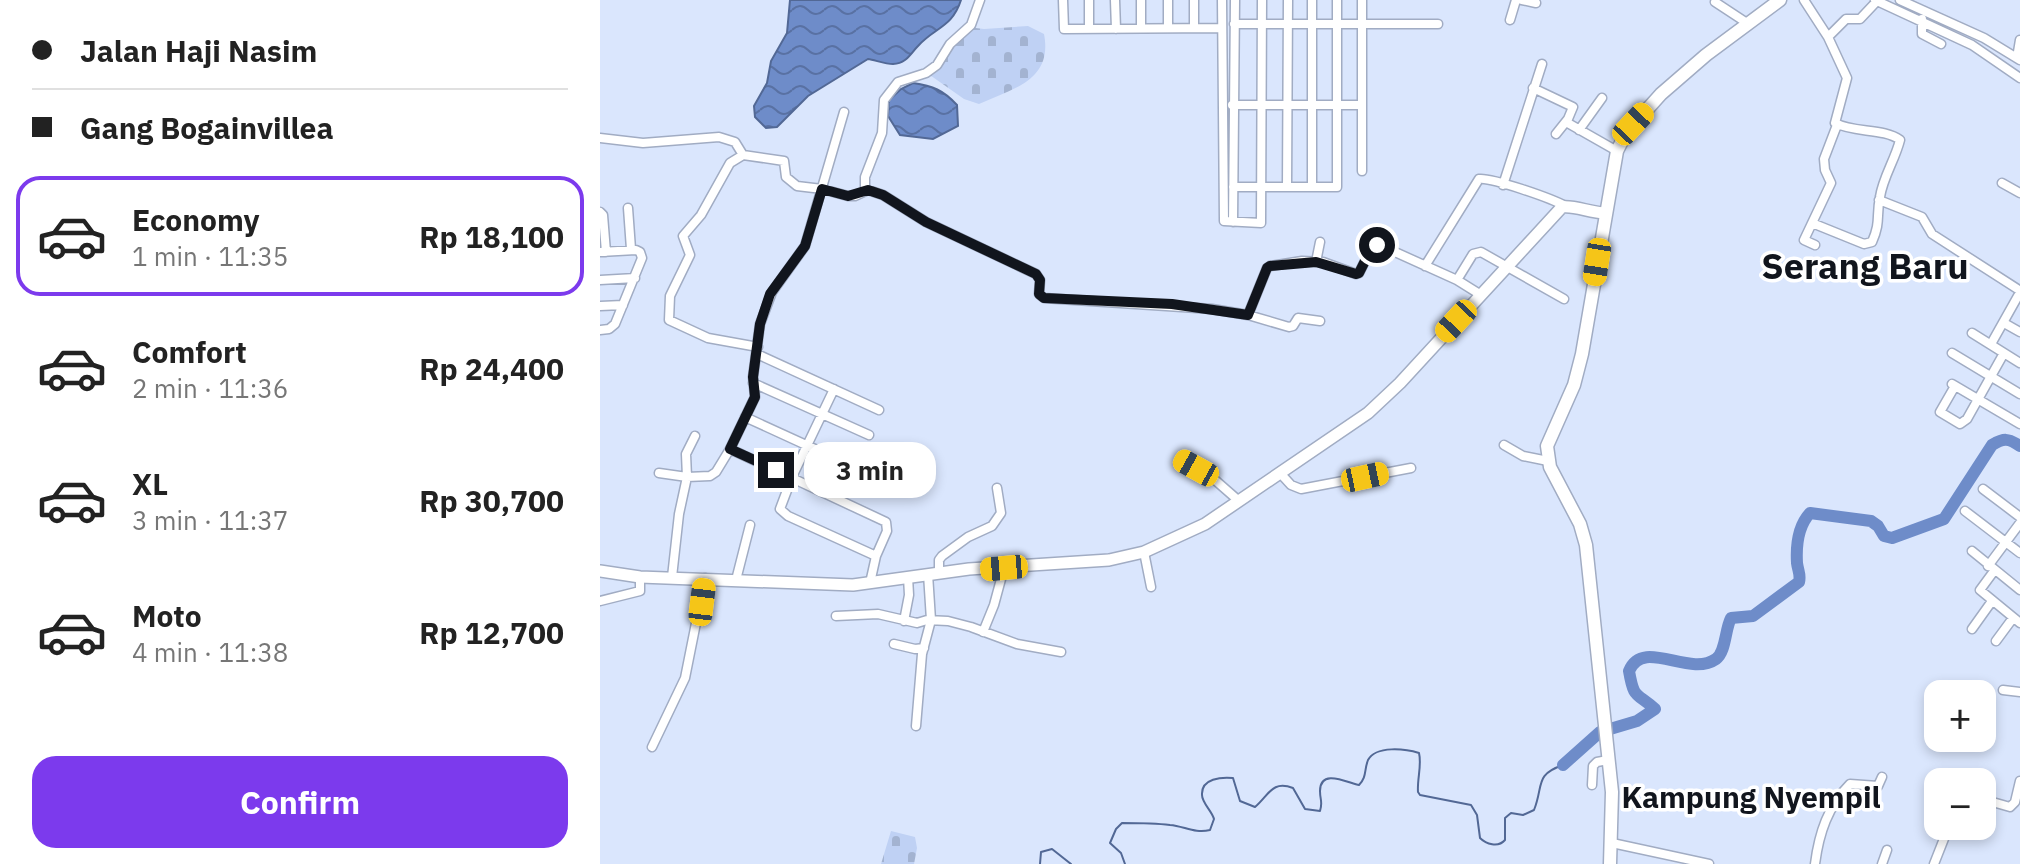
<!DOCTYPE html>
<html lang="en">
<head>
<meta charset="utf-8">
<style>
  :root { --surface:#fff; --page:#f2f2f2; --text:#222; --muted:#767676; --line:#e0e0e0; --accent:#7c3aed }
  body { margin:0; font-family:"IBM Plex Sans",sans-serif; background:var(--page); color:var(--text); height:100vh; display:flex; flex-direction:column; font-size:30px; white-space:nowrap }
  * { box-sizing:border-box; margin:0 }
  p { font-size:26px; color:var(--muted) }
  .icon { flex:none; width:44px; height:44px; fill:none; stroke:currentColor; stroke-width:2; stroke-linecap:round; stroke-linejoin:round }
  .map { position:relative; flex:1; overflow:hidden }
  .details { display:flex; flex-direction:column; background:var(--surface); width:600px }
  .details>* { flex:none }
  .banner { display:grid; align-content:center; height:176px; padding:0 32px; background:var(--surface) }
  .fabs { position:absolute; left:1324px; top:680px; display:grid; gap:16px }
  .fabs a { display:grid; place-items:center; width:72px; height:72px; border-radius:16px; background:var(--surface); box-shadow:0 4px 12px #0003; font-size:40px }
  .end { position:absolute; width:36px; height:36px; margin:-18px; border:10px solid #11151d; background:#fff; box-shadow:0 0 0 4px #fff }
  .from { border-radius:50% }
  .bubble { position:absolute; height:56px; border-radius:24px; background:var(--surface); box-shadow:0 4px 12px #0003; font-size:26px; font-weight:700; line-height:56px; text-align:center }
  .car { position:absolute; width:24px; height:48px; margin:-24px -12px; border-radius:10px; box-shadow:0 0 6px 2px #0007; background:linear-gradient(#f5c518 24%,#345 0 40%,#f5c518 0 76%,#345 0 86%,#f5c518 0) }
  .banner b { display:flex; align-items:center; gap:28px; height:76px; font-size:30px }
  .banner b+b { border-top:2px solid var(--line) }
  .banner i { width:20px; height:20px; background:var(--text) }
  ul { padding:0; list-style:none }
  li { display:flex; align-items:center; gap:24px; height:120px; margin:0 16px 12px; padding:0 16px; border:4px solid transparent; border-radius:24px }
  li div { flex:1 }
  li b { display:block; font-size:30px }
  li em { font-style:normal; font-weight:700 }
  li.active { border-color:var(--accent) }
  li>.icon { width:72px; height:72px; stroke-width:1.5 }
  .cta { display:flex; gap:16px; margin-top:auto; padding:16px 32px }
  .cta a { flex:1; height:92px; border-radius:24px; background:var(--accent); color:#fff; font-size:32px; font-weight:700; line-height:92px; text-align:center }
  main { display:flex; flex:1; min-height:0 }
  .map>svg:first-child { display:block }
  .cemetery { fill:url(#cemetery-stones) }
  .water { fill:url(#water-waves); stroke:#526895; stroke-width:2 }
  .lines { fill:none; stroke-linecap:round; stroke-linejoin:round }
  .stream { stroke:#526895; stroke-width:2 }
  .river { stroke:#6e8cc9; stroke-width:12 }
  .street-casing { stroke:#a1acc3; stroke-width:11 }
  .secondary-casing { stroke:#a1acc3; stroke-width:14 }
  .primary-casing { stroke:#a1acc3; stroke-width:15 }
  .street { stroke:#fff; stroke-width:8 }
  .secondary { stroke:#fff; stroke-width:11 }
  .primary { stroke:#fff; stroke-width:12 }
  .route { stroke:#11151d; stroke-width:10 }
  .labels { text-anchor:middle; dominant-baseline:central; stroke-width:7; stroke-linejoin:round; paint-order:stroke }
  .neighbourhood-label { font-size:30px; font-weight:bold; fill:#11151d; stroke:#fff }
  .district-label { font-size:36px; font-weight:bold; fill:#11151d; stroke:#fff }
</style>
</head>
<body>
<main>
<section class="details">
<div class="banner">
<b><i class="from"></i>Jalan Haji Nasim</b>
<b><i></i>Gang Bogainvillea</b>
</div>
<ul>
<li class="active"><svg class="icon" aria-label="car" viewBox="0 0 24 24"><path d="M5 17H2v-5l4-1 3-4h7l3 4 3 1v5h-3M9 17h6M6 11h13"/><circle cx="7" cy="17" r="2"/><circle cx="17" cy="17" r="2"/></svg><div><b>Economy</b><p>1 min · 11:35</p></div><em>Rp 18,100</em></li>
<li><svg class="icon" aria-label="car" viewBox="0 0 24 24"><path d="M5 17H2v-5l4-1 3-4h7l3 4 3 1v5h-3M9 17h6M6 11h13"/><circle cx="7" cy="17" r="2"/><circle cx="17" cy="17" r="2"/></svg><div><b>Comfort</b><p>2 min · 11:36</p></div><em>Rp 24,400</em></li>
<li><svg class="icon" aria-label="car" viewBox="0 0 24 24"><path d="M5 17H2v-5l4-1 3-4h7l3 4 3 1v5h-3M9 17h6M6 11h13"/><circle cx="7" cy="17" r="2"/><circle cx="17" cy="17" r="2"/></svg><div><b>XL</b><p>3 min · 11:37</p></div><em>Rp 30,700</em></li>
<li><svg class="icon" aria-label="car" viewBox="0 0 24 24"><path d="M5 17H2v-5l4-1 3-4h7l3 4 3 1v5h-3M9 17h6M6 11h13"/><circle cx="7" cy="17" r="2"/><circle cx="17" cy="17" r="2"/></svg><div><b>Moto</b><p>4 min · 11:38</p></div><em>Rp 12,700</em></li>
</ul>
<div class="cta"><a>Confirm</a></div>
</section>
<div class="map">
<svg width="1420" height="864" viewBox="0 0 1420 864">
  <defs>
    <pattern id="cemetery-stones" width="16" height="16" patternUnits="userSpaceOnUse" patternTransform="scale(2)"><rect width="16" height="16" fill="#bfd1f4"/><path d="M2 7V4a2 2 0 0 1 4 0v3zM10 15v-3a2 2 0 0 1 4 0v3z" fill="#a3b3d1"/></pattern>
    <pattern id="water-waves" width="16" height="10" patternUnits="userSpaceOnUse" patternTransform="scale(2)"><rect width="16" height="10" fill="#6e8cc9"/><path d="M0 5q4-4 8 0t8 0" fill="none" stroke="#5971a3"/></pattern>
  </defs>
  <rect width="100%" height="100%" fill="#dae6fd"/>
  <path class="cemetery" d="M428,26L444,34C453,80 413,89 379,104L364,99L327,73L338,54L368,27L384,29Z
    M291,831L315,837L317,848L314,864H281Z"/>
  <path class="water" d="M190,0H361C352,28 335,27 318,46C310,54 307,63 293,64C285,64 275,60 268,59L208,96L177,127L166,128L155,117L154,106L167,83L171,61L187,33Z
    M313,83C333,86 343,90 357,105L358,126L333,139L300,135L288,116L289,100L301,89Z"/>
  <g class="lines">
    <path class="stream" d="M440,864L441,852L452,849L471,864
      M525,864L521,853L510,843L516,829L522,823C536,823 554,823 570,825C584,826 595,834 610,830L614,819C612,811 602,803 602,795C601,778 622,777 633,778L640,801L655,807C669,795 672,780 693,788L705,809L720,811C723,802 720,800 720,791C720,767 750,784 759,785C767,777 764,770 768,760C776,745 806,749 819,753C822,765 817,779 818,792L820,795L871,805L877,815L880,838C886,844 898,848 905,840V818L911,813L923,815L934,810C944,785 934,775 963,765"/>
    <path class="river" d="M963,765L1000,732L1037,721L1055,709C1036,692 1034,700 1029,671C1043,637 1089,678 1116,659C1126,652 1125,629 1131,618L1153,616L1199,582C1201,575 1198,571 1197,563C1196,546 1198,526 1210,513L1271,521L1278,526L1284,536L1292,538L1344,519L1392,445C1404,438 1408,438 1420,446"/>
    <g class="street-casing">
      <path id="street" d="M463,0L464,29L622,28
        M489,0V29
        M515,0L516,29
        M541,0V28
        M568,0V28
        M594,0V28
        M622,0L624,221L661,223L662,0
        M712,0V187
        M922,0L936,3
        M1204,0L1228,37L1247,78L1235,123C1254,133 1284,128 1300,140C1295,160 1283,177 1280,197C1276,216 1281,222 1272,242L1264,244L1212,223
        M1275,0L1372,45L1420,78
        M1300,0L1384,38L1420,60
        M1115,2L1147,23
        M1322,19V34L1341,44
        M910,20L916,0
        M634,24H838
        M1228,37L1246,19H1260L1277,1
        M1417,58L1420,40
        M933,88L973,107L968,119L956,134
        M632,105H762
        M966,122L1017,151
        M979,130L1002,98
        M0,138L43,143L119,137L135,142L143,155L184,161L186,177L197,186L222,189L248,196H255L268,190L283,195L326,222L436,274L440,280L439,294L444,298L612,309L648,315L689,327L693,326L698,318L720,321
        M143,155L130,163L101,215L83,236L90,255L70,296L69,320L108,338L158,347
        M762,171V0
        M1402,183L1420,193
        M903,185L942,64
        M633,187H737V0
        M687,187L688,0
        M265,191V177L282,133L284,100L298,82L326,73L337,65L350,44L371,25L380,0
        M1279,200L1322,217L1332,234L1419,290
        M28,208L31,249
        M0,212L3,215L6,252
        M633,222L635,0
        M764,238L857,280L881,295
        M1215,245L1204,240L1231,183L1225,170L1224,159L1237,125
        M0,252L36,250L40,252L42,258L15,324L9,329L0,330
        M716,262L720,242
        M825,266L879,179C891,177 953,199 965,206
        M0,280L35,278
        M857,280L873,254L881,252L964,299
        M0,306L23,305
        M648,315L667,268L670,266L702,261L723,262L756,274L759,273L774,243
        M1404,323L1420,332
        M1372,333L1420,363
        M1391,344L1418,296
        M1352,353L1420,394
        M157,354L279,410
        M153,383L269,435
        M1352,384L1420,424
        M1355,386L1340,412L1360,424L1367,419L1404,353
        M234,389L192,477L180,509L188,516L276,556
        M145,417L252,466
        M904,445L923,456L948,461
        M130,449L286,522L287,531L276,556L270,583
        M581,460L615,480L639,501
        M59,473L87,477L110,476L116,472L130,449L155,397L153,377L160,324L172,292L205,246L244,112
        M680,473L691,485L701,489L811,468
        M1383,489L1420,517
        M1365,511L1420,553
        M1372,551L1420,590
        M544,552L551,587
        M1388,566L1420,523
        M1394,571L1380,590L1420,623
        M339,573V560L342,556L368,537L392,526L401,513L397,488
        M72,577L79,514L87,477L86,454L95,436
        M136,580L150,525
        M0,601L40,591V577
        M236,616L278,614L317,623L327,620L348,621L371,627L417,644L461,652
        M304,621L309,595L308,577
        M1372,629L1392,601
        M383,632L394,605L404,568
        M1396,641L1413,618
        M294,644L315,649L324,648
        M1403,690L1420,692
        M316,726L322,654L331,620L328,574
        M52,747L85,678L105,578
        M992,785L993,766L997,762L1008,760
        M1382,799L1410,807L1415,802L1420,781
        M1012,843L1109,864
        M1215,864C1219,833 1228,806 1250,784L1278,786L1282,777
        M1282,864L1287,850
        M1334,864L1349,826"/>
    </g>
    <g class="secondary-casing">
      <path id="secondary" d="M0,571L40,577L253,585L369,569L509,560L544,552L605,524L768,413L800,383L962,207C975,205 990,213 1005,213"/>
    </g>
    <g class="primary-casing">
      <path id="primary" d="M1010,864L1012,792L986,545L980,524L950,467L947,446L974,385L982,354L1017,151L1026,133L1061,94L1106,55L1180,0"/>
    </g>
    <use href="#street" class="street"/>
    <use href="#secondary" class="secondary"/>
    <use href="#primary" class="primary"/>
  </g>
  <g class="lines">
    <path class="route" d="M176,470L130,449L155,397L153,377L160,324L170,294L205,246L222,189L248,196L268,190L283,195L326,222L436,274L440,280L439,294L444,298L572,304L648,315L667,268L670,266L716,262L756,274L759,273L774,243L777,245"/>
  </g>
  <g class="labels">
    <g class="neighbourhood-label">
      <text x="1151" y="796">Kampung Nyempil</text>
    </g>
    <g class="district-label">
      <text x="1265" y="265">Serang Baru</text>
    </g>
  </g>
</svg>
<div class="fabs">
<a>+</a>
<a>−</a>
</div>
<i class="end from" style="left:777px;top:245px"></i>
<i class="end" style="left:176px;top:470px"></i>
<div class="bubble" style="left:204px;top:442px;width:132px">3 min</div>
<i class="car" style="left:1033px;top:124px;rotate:43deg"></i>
<i class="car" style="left:997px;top:262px;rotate:189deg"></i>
<i class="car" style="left:856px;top:321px;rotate:223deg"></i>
<i class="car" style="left:596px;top:468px;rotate:299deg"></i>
<i class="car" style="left:765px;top:477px;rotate:78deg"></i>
<i class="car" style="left:404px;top:568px;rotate:265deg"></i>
<i class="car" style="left:102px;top:602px;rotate:7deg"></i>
</div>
</main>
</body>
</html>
